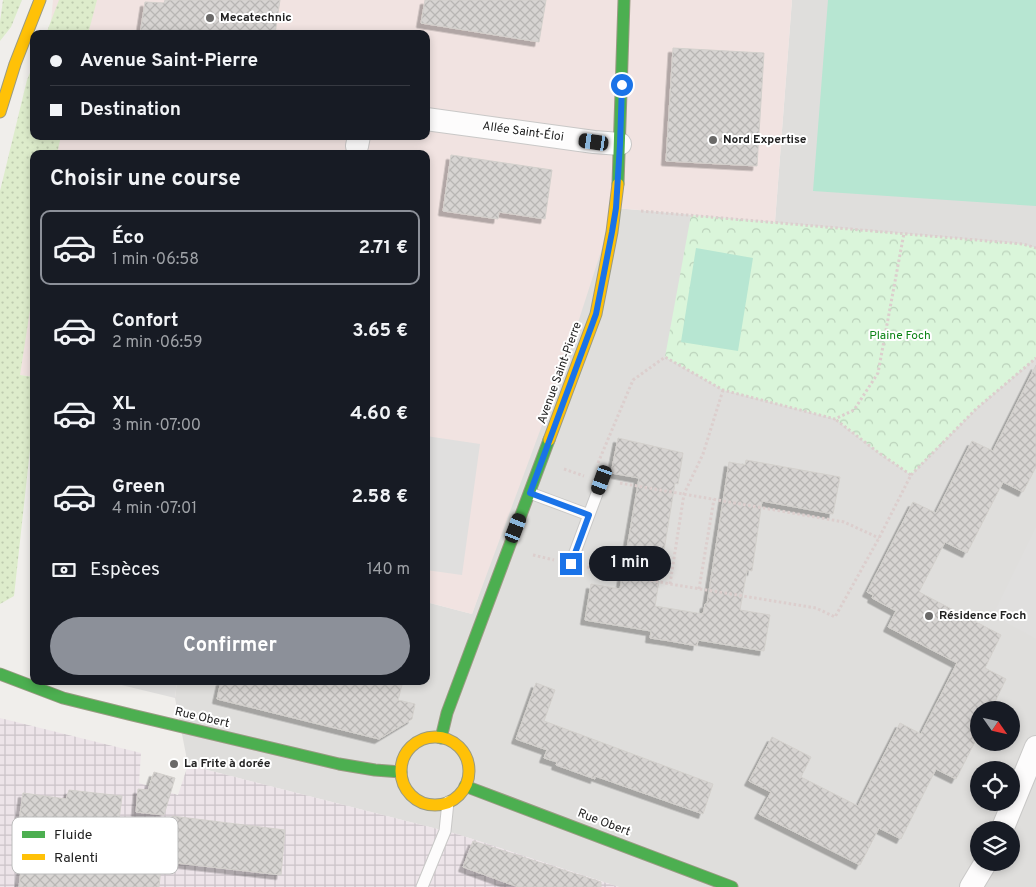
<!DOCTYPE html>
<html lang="fr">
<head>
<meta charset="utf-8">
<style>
  :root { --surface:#171b24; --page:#242831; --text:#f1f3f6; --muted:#9ea1a6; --line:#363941; --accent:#8c9099 }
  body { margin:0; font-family:Overpass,sans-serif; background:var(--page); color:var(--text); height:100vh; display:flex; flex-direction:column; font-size:19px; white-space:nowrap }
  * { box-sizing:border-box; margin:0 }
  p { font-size:16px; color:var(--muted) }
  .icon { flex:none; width:28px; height:28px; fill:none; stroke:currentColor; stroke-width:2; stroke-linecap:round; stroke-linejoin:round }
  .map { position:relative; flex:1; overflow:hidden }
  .details { position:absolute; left:30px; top:150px; width:400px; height:535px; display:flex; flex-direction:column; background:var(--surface); border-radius:10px; box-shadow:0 2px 8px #0003 }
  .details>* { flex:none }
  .top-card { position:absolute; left:30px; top:30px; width:400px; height:110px; border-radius:10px; box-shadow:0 2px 8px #0003; display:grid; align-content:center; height:110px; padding:0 20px; background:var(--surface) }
  .needle { width:32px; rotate:124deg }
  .tools { position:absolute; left:970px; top:701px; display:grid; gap:10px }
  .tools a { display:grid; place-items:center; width:50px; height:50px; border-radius:50%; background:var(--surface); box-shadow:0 2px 8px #0003; font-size:25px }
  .end { position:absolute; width:22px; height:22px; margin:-11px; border:6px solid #1a73e8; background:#fff; box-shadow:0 0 0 2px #fff }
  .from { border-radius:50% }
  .bubble { position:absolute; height:35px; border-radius:18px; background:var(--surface); box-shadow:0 2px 8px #0003; font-size:16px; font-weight:700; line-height:35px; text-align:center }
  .car { position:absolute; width:15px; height:30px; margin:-15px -8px; border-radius:6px; box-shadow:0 0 4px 1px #0007; background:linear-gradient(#222 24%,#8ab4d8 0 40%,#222 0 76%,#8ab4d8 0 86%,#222 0) }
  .top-card b { display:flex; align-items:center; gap:18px; height:48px; font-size:19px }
  .top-card b+b { border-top:1px solid var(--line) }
  .top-card i { width:12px; height:12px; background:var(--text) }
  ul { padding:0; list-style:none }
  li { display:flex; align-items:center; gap:15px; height:75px; margin:0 10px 8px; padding:0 10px; border:2px solid transparent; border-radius:10px }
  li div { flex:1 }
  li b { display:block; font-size:19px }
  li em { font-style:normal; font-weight:700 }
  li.selected { border-color:var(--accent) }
  li>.icon { width:45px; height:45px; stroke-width:1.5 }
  h2 { padding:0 20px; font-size:22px; line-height:60px }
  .pay { display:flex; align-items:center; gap:12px; height:55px; padding:0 20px; font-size:19px }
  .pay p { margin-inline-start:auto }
  .button { display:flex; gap:10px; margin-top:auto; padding:10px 20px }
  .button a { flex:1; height:58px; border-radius:30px; background:var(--accent); color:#fff; font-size:20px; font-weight:700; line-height:58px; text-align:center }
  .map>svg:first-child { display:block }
  .residential { fill:#dfdedc; fill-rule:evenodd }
  .commercial { fill:#f1e3e1 }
  .industrial { fill:url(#industrial-grid) }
  .grass { fill:url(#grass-dots) }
  .park { fill:url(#park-crowns) }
  .pitch { fill:#b7e6d2 }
  .parking { fill:#e0dfde }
  .building { fill:url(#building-cross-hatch); stroke:#d3d0cc; filter:url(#shadow) }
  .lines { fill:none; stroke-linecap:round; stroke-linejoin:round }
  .lane-casing { stroke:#c9c8c7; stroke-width:13 }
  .street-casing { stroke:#c9c8c7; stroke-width:24 }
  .fast-casing { stroke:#999a82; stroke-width:13 }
  .slow-casing { stroke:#999a82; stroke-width:13 }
  .path { stroke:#dccecd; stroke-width:3; stroke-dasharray:2.5 2.5; stroke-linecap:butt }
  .lane { stroke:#fdfcfc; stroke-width:11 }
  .street { stroke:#fdfcfc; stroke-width:22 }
  .fast { stroke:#4caf50; stroke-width:11 }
  .slow { stroke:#ffc107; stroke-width:11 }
  .route { stroke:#1a73e8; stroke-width:6 }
  .poi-dot { fill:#6a6968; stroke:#fff; stroke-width:2 }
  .labels { text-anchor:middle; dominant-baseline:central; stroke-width:4; stroke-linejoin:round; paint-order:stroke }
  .poi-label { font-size:12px; font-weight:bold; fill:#222; stroke:#fff; text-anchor:start }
  .street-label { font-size:12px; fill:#222; stroke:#fff }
  .park-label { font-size:12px; fill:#0c8416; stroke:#fff }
  .key { fill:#fff; stroke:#bdbdbd; stroke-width:1 }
  .key-label { font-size:14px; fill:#222 }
</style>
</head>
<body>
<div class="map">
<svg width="1036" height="887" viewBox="0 0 1036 887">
  <defs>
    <pattern id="industrial-grid" width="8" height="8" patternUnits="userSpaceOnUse" patternTransform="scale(1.25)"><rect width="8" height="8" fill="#ede4e9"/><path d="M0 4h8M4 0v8" fill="none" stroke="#cbc3c8"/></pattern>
    <pattern id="grass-dots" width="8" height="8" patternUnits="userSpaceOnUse" patternTransform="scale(1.25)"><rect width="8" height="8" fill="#ddeccb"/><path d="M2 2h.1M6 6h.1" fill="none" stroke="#bdcaae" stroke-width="1.8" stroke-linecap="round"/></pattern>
    <pattern id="park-crowns" width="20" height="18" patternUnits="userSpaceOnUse" patternTransform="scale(1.25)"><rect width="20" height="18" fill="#daf5da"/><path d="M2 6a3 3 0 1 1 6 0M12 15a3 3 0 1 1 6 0" fill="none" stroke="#bbd2bb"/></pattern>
    <pattern id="building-cross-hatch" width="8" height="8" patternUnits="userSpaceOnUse" patternTransform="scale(1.25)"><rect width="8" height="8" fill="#d7d4d2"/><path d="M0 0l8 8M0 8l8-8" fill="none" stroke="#b8b6b4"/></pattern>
    <filter id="shadow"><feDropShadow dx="-4.5" dy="4.5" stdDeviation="0" flood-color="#0004"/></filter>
  </defs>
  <rect width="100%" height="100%" fill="#f0eeeb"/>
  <path class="residential" d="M792,0H1036V887H619L457,834L188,765L175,698L177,681H426V602L472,614L615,208L775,222ZM979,710H1011V742H979ZM979,770H1011V802H979ZM979,830H1011V862H979Z"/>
  <path class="commercial" d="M53,0H792L775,222L615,208L564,366L472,614L426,602V154H40L41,136H426V34H50Z
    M34,218V377L20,375Z"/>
  <path class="industrial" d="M0,718L141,753L139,783L178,795L188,765L457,834L619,887H0Z"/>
  <path class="grass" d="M3,0H22L11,27L0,41V22Z
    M59,0H97L88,34H46Z
    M34,63V136H61L57,154H34V284L20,375L34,377V413L14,596L0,604V191L27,80Z"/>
  <path class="park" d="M691,215L1023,244L1036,248V358L976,409L911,475L879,453L835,419L723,390L665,357Z"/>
  <path class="pitch" d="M828,0H1036V206L813,191Z
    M696,248L753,258L738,351L681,342Z"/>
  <path class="parking" d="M426,436L480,444L462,575L426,570Z
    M1036,527V639L993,615Z
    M105,681H177L175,698Z"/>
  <path class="building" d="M165,0H280L275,34H140L145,2L164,3Z
    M425,0H546L539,42L421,23Z
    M673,48L764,53L757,166L666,161Z
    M451,155L552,170L545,219L499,212L498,219L443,211Z
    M1036,365V467L1023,492L1003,482L967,553L945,542L919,592L1001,635L985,668L1006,679L991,710H979V734L956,779L936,769L901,839L879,828L860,865L759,814L771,792L749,781L772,737L811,757L801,777L858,806L900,723L921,734L957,663L888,627L896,611L872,598L873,595L867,592L913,502L936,513L972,441L993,451Z
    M618,438L683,453L678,484L675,483L655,606L703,614L705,604H707L729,462L745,465L746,460L840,477L833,514L762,501L752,571L747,570L740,610L770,615L764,651L698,640L697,646L670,641L650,638L651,631L585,620L591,584L620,589L639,478L611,473Z
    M221,681H389L402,685L398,700L415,704L412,719L379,739L217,699Z
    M536,683L555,690L544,721L713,784L703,814L595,776V779L556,765L557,762L544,758L547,750L516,739Z
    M154,772L175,778L164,815L136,812L138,789L148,790Z
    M69,790L122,796L115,853L162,858L159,887H19L25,837L17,836L23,793L66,799Z
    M172,816L285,830L281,875L167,862Z
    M473,841L601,882V887H518L463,867Z"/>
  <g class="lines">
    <g class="lane-casing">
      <path id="lane" d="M530,493L589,515
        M571,563L602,480
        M422,887L445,831L448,802"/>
    </g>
    <g class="street-casing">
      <path id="street" d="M426,119L594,142L620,144
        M357,146L359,136
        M1002,830L1036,747
        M971,887L986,862"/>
    </g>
    <g class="fast-casing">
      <path id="fast" d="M618,184L624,0
        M0,674L63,698L132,715L339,764L375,770L401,772
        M441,738L447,713L549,440
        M465,786L732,887"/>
    </g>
    <g class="slow-casing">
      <path id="slow" d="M0,112L15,64L40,0
        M549,440L596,314L612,232L618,184
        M401 771a34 34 0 1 1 68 0a34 34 0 1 1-68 0Z"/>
    </g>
    <path class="path" d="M641,211L1023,244L1036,248
      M598,463L633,380L665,357L723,390L835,419L854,410L878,373L904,233
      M564,469L584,476
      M911,475L976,409L1036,358
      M620,483L844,522L879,538
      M533,555L554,560
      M587,567L670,584L816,608L835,617L879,538L911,475L879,453L835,419
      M670,584L684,494L703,454L723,390
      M699,589L714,499"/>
    <use href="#lane" class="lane"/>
    <use href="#street" class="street"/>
    <use href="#fast" class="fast"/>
    <use href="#slow" class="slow"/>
  </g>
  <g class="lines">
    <path class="route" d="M571,564L589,515L530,493L596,314L612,232L616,208L620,144L622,85"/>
  </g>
  <g class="poi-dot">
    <circle cx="210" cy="18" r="5"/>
    <circle cx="713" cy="140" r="5"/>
    <circle cx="929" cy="616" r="5"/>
    <circle cx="174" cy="764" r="5"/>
  </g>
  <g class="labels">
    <g class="poi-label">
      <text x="220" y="18">Mecatechnic</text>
      <text x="723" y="140">Nord Expertise</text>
      <text x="939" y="616">Résidence Foch</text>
      <text x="184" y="764">La Frite à dorée</text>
    </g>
    <g class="street-label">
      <text transform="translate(523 132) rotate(8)">Allée Saint-Éloi</text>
      <text transform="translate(560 373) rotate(-70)">Avenue Saint-Pierre</text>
      <text transform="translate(202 718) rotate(13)">Rue Obert</text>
      <text transform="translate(604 823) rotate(21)">Rue Obert</text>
    </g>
    <g class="park-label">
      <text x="900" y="336">Plaine Foch</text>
    </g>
  </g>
  <rect x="12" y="817" width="166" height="57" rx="8" class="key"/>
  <rect x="22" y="831" width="23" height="7" fill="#4caf50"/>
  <rect x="22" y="854" width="23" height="6" fill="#ffc107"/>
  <g class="key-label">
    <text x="54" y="839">Fluide</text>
    <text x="54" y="862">Ralenti</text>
  </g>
</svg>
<div class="tools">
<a><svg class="needle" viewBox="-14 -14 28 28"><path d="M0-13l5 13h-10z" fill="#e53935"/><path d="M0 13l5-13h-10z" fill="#9ea1a6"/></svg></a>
<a><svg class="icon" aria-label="locate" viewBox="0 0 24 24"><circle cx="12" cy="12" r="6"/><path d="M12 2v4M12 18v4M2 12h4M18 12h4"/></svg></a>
<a><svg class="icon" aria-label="layers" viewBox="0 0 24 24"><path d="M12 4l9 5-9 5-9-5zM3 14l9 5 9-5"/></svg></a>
</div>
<i class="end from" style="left:622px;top:85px"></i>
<i class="end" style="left:571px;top:564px"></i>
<div class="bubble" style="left:589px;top:546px;width:82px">1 min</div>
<i class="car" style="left:594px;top:142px;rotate:278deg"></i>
<i class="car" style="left:602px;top:480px;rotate:200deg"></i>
<i class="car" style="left:516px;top:528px;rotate:21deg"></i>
<div class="top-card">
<b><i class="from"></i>Avenue Saint-Pierre</b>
<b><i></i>Destination</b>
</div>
<section class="details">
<h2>Choisir une course</h2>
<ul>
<li class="selected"><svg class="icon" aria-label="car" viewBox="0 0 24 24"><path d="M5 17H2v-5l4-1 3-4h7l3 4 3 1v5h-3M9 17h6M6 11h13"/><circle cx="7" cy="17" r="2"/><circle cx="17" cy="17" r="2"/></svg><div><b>Éco</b><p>1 min · 06:58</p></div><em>2.71 €</em></li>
<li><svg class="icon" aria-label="car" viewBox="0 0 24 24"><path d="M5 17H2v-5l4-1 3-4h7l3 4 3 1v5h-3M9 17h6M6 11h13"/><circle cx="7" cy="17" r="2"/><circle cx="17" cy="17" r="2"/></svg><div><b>Confort</b><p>2 min · 06:59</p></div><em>3.65 €</em></li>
<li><svg class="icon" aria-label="car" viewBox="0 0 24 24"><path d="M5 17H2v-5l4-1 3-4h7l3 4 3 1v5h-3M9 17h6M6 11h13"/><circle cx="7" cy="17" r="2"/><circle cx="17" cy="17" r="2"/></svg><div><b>XL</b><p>3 min · 07:00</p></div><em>4.60 €</em></li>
<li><svg class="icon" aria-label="car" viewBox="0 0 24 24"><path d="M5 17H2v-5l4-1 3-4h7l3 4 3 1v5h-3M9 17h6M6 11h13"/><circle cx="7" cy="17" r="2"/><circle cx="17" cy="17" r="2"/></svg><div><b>Green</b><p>4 min · 07:01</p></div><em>2.58 €</em></li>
</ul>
<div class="pay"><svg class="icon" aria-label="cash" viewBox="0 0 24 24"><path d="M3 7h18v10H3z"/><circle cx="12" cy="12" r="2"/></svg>Espèces<p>140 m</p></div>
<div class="button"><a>Confirmer</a></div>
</section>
</div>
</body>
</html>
